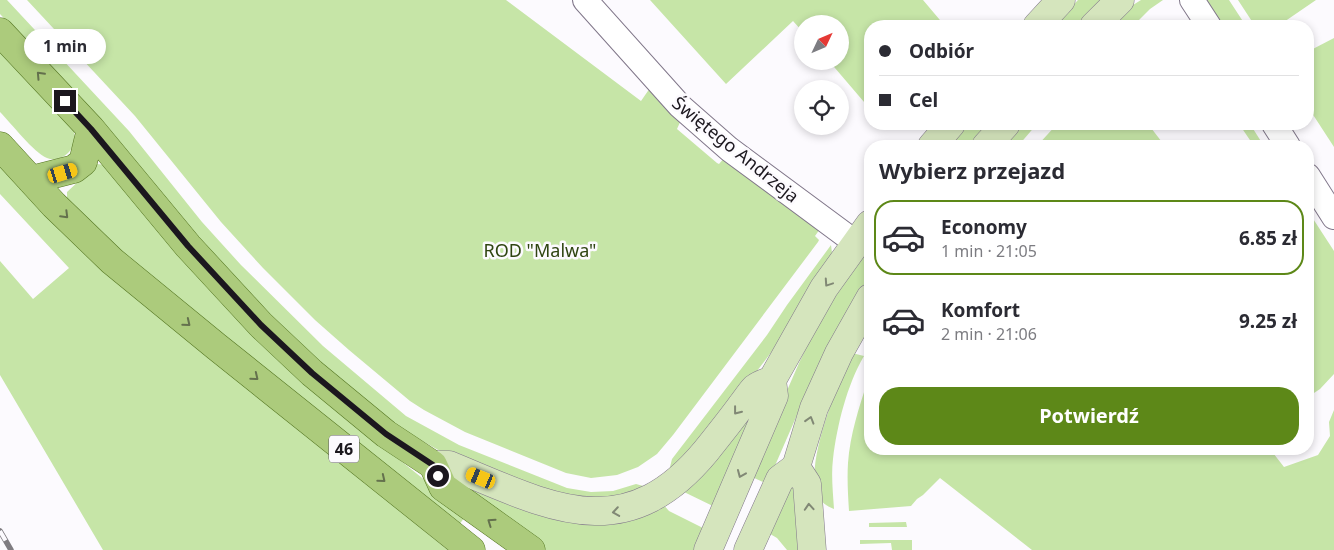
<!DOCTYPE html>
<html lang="pl">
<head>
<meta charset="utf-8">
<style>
  :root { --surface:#fff; --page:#f2f2f3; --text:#2b2b33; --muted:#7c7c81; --line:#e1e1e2; --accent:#5d8818 }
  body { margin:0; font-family:"Noto Sans",sans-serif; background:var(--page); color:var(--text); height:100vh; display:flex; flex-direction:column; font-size:19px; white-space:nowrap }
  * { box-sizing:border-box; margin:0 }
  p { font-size:16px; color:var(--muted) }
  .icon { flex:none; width:28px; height:28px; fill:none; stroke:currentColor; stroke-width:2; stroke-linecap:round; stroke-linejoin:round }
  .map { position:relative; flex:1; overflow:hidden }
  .side { position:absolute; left:864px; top:140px; width:450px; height:315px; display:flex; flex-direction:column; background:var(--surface); border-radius:20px; box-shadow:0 2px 8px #0003 }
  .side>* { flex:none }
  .guide { position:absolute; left:864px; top:20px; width:450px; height:110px; border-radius:20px; box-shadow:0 2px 8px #0003; display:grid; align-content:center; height:110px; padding:0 15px; background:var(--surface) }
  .needle { width:32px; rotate:46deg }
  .controls { position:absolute; left:794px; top:15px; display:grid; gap:10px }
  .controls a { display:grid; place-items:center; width:55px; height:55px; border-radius:50%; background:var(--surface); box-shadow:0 2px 8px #0003; font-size:25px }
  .end { position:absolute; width:22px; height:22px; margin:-11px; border:6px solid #1b171e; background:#fff; box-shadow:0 0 0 2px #fff }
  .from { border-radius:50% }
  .bubble { position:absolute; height:35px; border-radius:18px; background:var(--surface); box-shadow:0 2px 8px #0003; font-size:16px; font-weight:700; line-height:35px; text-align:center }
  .car { position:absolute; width:15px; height:30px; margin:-15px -8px; border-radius:6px; box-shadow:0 0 4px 1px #0007; background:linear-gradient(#f5c518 24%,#345 0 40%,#f5c518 0 76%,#345 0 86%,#f5c518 0) }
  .guide b { display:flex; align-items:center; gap:18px; height:48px; font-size:19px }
  .guide b+b { border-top:1px solid var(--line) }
  .guide i { width:12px; height:12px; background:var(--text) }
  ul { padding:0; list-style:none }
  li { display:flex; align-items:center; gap:15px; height:75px; margin:0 10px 8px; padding:0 5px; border:2px solid transparent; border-radius:20px }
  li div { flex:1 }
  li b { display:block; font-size:19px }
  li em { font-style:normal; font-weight:700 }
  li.active { border-color:var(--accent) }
  li>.icon { width:45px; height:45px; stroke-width:1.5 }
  h2 { padding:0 15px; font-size:22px; line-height:60px }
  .button { display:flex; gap:10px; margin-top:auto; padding:10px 15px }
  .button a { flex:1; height:58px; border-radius:20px; background:var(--accent); color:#fff; font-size:20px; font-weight:700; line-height:58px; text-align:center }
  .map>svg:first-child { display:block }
  .green { fill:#c6e5a7 }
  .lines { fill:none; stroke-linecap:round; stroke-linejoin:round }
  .street-casing { stroke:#81778a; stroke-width:26 }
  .secondary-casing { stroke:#81778a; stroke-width:29 }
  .primary-casing { stroke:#557622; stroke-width:29 }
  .street { stroke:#fff; stroke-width:24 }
  .secondary { stroke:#d5e5bd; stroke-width:28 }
  .primary { stroke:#accb7c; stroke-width:28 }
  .rail-casing { stroke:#7f7c81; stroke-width:5.5 }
  .rail { stroke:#fcfafe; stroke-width:4; stroke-dasharray:11; stroke-linecap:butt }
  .oneway { stroke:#64714d }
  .oneway2 { stroke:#818875 }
  .route { stroke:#1b171e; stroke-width:6 }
  .labels { text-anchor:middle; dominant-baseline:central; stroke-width:5; stroke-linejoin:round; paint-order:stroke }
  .shield { fill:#fcfafe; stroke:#5e5b61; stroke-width:1 }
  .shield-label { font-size:16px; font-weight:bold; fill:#1b171e }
  .street-label { font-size:18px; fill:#1b171e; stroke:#fcfafe }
  .park-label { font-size:18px; fill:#2f4511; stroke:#fcfafe }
</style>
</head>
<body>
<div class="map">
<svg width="1334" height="550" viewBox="0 0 1334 550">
  <rect width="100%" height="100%" fill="#fcfafe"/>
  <path class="green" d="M0,0H7L129,131L202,222L241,265L323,346L406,416L459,445L567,488L591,492L613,491L636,484L647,487L592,506L447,455L396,426L358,396L293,339L230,275L87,106L0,14Z
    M27,0H506L641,101L650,88L681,120L677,129L717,163L719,164L725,157L820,229L815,236L819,240L818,242L673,435L657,454L638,467L617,475L591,478L566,473L465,432L424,410L410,401L349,350L315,320L263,268L221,222L135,116Z
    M650,0H923L945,26H870V109L829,61H840V24H802V31L793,21L726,84Z
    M1078,0H1103L1078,26H1054Z
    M1141,0H1163L1150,9L1133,26H1112L1133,5Z
    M1206,0H1229L1246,26H1224Z
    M1238,0H1316L1281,24V26H1255Z
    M1334,38V147L1308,107V64L1309,51Z
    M0,49L73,128C76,137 75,146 68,153C63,158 54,161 47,158C34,153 11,123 0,112Z
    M967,124H990L970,146H948Z
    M1023,124H1037L1018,146H1004Z
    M1057,124H1148L1165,146H1037Z
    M1239,124H1250L1264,146H1254Z
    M97,164L106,165L325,400L467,514L459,525L120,251L67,201V192Z
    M0,165L363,480L364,483L368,485L448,550H103L0,375V261L33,299L69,268L0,194Z
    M1308,211L1334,251V374L1320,389L1308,397Z
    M870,243V275L824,353L767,484L750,476L799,363L823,313Z
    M831,245L832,253L776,346L687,463L669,471L672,459L767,335L787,305Z
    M852,353L864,356C847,385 837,425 833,459C831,475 833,493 834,509C826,506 821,502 817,494C805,461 838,384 852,353Z
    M870,370V449H1270L1284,467L1318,455L1330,436L1329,422L1334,410V550H1032L940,478L923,495L917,499L911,506L849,511C848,495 847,479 848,463C850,435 859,407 868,380L867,375Z
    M762,392L719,509L684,492Z
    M446,472L542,511L662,503L669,511L709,531L697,550H546L529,539Z
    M794,479L804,550H787L777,538L765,531Z
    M906,522L907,527H869V523Z
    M860,540H912V550H892L891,543L860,544Z"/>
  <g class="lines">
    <g class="street-casing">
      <path id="street" d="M585,0L680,106L729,149L856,243
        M1192,0L1209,26
        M1274,124L1288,146
        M1308,176L1334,217"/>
    </g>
    <g class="secondary-casing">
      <path id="secondary" d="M1037,26L1061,0
        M1094,26L1120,0
        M932,146L951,124
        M986,146L1006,124
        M433,465H449C549,506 624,550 706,451C718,436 730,421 741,406C746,400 750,393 755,388C760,384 767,382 772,380
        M796,467L807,484L812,550
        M708,550L774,396L772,380L824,288L870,224
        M748,550L780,479L796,467L814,408L839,353L870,298"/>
    </g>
    <g class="primary-casing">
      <path id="primary" d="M0,32L91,129L188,246L261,325L312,373L386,434L433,465L443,487L531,550
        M0,146L54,205L112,261L217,347L471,550
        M31,180L74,169L83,162L91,129"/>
    </g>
    <use href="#street" class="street"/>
    <use href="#secondary" class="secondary"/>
    <use href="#primary" class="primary"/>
    <g class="rail-casing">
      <path id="rail" d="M0,531L11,550"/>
    </g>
    <use href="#rail" class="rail"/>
  </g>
  <defs><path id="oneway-chevron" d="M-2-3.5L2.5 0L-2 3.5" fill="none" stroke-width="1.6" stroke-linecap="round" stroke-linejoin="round" transform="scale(1.25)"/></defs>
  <g class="oneway">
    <use href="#oneway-chevron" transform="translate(40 75) rotate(-133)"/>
    <use href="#oneway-chevron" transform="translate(65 215) rotate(45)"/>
    <use href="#oneway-chevron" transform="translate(187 323) rotate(39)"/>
    <use href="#oneway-chevron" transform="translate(255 377) rotate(39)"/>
    <use href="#oneway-chevron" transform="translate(382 479) rotate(39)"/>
    <use href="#oneway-chevron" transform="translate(491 522) rotate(-145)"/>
  </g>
  <g class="oneway2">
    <use href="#oneway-chevron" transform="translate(828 283) rotate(124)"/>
    <use href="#oneway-chevron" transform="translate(737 411) rotate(128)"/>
    <use href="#oneway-chevron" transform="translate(810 420) rotate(-73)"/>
    <use href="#oneway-chevron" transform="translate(741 474) rotate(113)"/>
    <use href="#oneway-chevron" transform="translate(809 507) rotate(-94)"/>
    <use href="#oneway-chevron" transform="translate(616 512) rotate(171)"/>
  </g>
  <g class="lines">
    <path class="route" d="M65,101L91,129L188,246L261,325L312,373L386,434L433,465L438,476"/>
  </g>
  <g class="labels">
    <rect class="shield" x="329" y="435.5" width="30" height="27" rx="4"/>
    <g class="shield-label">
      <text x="344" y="449">46</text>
    </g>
    <g class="street-label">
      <text transform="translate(736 149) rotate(39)">Świętego Andrzeja</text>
    </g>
    <g class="park-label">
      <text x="540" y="250">ROD "Malwa"</text>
    </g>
  </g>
</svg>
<div class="controls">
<a><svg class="needle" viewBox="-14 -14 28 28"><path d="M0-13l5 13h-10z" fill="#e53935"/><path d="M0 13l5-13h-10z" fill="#7c7c81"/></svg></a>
<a><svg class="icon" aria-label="locate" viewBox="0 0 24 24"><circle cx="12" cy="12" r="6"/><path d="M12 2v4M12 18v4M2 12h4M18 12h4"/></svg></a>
</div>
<i class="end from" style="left:438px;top:476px"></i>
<i class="end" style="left:65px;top:101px"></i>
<div class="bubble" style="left:24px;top:29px;width:82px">1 min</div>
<i class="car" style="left:63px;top:173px;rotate:73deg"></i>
<i class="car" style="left:481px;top:478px;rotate:292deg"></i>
<div class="guide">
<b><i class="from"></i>Odbiór</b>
<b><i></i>Cel</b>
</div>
<section class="side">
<h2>Wybierz przejazd</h2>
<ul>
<li class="active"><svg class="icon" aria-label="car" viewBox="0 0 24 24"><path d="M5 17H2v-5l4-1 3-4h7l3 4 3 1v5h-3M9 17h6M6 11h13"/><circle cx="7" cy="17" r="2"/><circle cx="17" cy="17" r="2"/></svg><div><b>Economy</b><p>1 min · 21:05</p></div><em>6.85 zł</em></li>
<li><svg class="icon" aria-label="car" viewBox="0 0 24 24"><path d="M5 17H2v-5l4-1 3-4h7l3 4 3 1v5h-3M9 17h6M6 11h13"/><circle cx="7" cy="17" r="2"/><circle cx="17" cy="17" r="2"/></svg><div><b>Komfort</b><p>2 min · 21:06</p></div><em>9.25 zł</em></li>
</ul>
<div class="button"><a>Potwierdź</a></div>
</section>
</div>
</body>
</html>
